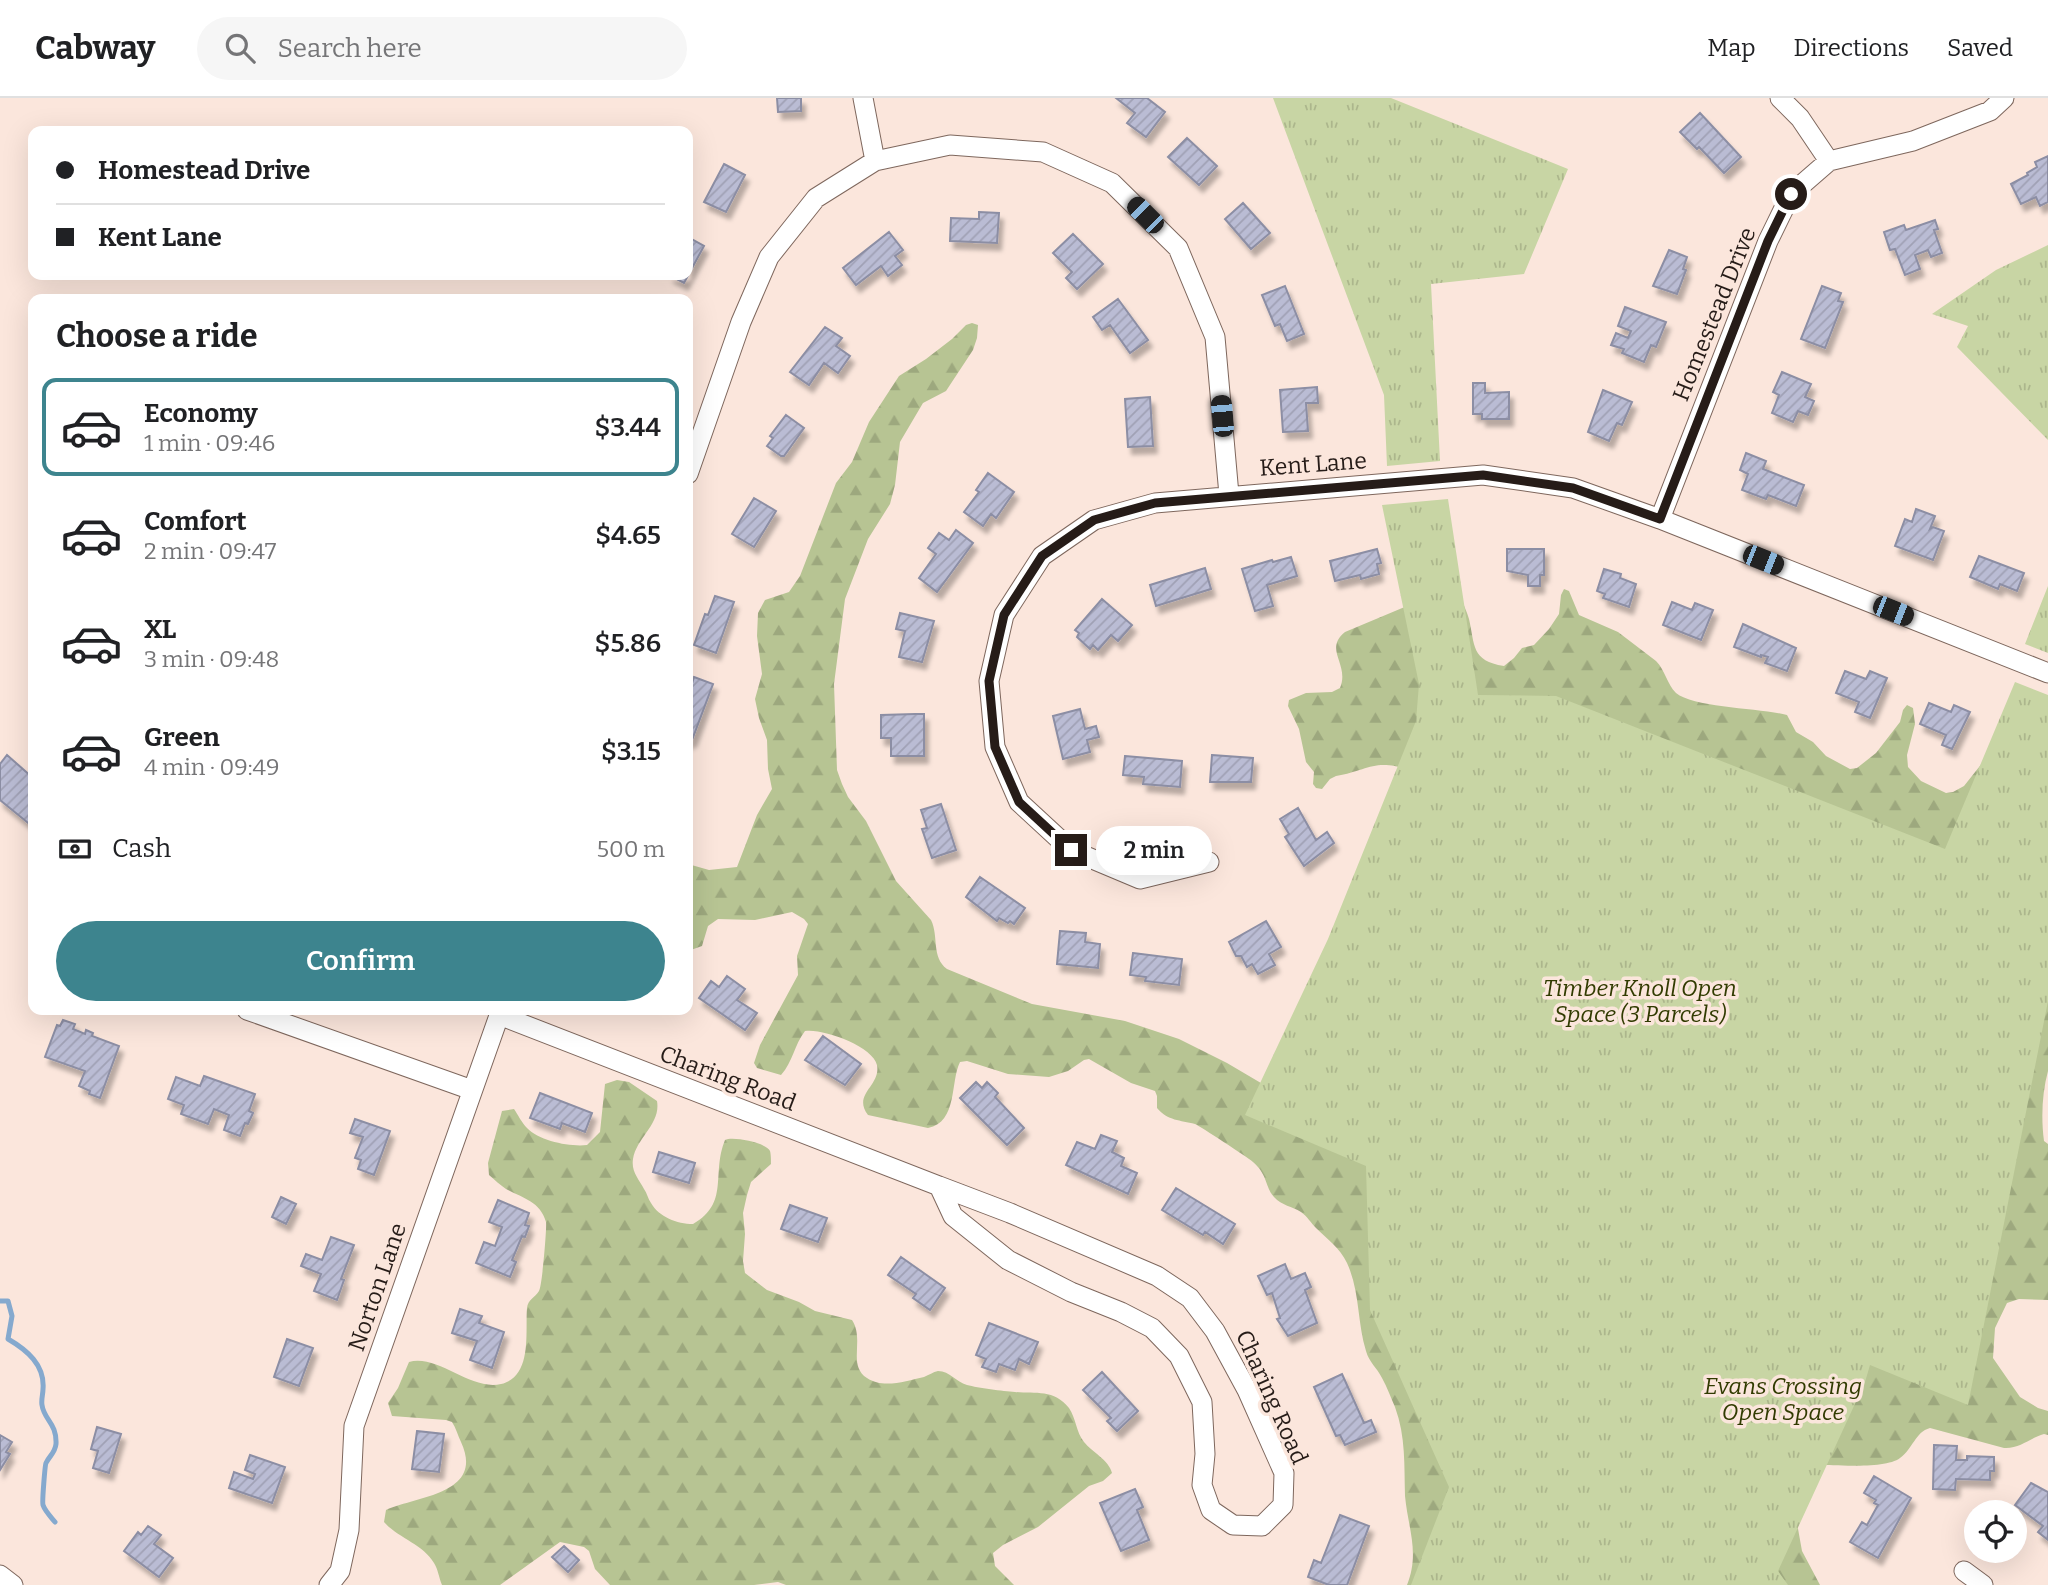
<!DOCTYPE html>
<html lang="en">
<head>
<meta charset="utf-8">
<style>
  :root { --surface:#fff; --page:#f6f6f6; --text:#202124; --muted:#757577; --line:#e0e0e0; --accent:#3d848e }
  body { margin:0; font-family:Bitter,serif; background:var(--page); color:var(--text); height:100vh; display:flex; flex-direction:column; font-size:26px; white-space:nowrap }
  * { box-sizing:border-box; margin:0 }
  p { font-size:23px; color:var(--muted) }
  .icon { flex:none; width:38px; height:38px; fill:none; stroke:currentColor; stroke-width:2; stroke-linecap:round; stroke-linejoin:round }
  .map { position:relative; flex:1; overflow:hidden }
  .details { position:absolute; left:28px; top:196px; width:665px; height:721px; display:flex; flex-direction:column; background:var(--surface); border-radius:14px; box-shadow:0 7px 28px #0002 }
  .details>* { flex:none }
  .banner { position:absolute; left:28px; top:28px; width:665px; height:154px; border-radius:14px; box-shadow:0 7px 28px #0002; display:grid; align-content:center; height:154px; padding:0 28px; background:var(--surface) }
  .controls { position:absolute; left:1964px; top:1402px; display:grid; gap:14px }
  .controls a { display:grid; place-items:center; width:63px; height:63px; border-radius:50%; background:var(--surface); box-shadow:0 7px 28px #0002; font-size:35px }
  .end { position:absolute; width:32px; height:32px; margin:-16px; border:9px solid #261c18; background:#fff; box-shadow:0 0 0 4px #fff }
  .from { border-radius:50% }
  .bubble { position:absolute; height:49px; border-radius:24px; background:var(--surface); box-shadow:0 7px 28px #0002; font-size:23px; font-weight:600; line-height:49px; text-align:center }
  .car { position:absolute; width:21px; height:42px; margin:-21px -10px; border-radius:9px; box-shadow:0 0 5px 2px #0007; background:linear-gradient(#222 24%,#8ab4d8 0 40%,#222 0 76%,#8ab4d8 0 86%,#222 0) }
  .banner b { display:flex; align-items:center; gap:24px; height:66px; font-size:26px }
  .banner b+b { border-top:2px solid var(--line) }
  .banner i { width:18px; height:18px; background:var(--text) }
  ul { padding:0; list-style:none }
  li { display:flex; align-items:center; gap:21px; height:98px; margin:0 14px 10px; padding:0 14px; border:4px solid transparent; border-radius:14px }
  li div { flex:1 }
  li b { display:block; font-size:26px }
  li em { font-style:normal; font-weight:600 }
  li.current { border-color:var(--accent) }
  li>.icon { width:63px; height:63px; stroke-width:1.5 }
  h2 { padding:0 28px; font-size:32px; line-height:84px }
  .pay { display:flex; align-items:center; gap:18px; height:77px; padding:0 28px; font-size:26px }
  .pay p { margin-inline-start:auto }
  .button { display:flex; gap:14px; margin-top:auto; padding:14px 28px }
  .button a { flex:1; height:80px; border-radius:42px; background:var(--accent); color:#fff; font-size:28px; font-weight:600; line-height:80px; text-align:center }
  header { display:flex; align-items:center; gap:42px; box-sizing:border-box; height:98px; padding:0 35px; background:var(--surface); border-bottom:2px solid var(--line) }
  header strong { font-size:33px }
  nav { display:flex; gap:38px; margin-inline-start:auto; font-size:24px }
  .search { width:490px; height:63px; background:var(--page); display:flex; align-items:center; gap:18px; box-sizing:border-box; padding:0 24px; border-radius:38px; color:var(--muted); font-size:26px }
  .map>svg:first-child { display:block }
  .forest { fill:url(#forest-firs) }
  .park { fill:url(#park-tufts) }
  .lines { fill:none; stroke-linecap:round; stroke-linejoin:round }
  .stream { stroke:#85a9ce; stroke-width:5 }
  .building { fill:url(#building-hatch); stroke:#8c8ea4; stroke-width:2; filter:url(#shadow) }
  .minor-casing { stroke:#7e675d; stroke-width:21 }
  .minor { stroke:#fff; stroke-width:19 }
  .route { stroke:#261c18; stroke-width:9 }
  .labels { text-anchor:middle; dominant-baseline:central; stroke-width:7; stroke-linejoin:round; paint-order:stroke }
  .street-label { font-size:23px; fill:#261c18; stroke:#fbe6dc }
  .park-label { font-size:23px; font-style:italic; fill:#313b01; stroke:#fbe6dc }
</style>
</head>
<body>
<header>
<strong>Cabway</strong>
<div class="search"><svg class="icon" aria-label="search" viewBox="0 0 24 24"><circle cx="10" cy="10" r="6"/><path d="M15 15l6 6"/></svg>Search here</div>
<nav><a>Map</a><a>Directions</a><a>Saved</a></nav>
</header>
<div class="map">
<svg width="2048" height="1487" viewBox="0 0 2048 1487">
  <defs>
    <pattern id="forest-firs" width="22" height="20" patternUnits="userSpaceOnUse" patternTransform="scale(1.75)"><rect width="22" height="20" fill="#b7c493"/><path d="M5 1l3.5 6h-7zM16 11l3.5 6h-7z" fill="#9da87e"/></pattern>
    <pattern id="park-tufts" width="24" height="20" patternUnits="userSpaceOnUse" patternTransform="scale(1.75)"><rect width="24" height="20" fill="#c8d5a4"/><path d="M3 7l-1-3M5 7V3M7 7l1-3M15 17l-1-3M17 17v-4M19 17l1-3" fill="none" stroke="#acb68c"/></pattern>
    <pattern id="building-hatch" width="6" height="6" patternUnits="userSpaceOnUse" patternTransform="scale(1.75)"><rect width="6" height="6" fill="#babcd4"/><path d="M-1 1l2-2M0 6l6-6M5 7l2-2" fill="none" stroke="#a0a1b5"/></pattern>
    <filter id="shadow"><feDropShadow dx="4" dy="7" stdDeviation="2" flood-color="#0004"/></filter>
  </defs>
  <rect width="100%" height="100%" fill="#fbe6dc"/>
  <path class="forest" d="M972,225L978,227L977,240L973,252L946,293L923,305L900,344L895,387L890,406L868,441L845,501L834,586L837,672L842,686L848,699L866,723L896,783L931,822C939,838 931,859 947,871L1032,906L1125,923L1179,941L1227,965L1266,988L1408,672C1375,660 1367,673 1336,678L1330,681L1322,691L1316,690L1313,686L1314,674L1306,664L1299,631L1288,608L1289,602L1306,595L1332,594L1340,590C1350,566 1323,552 1345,534L1407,508L1461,499C1463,506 1467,514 1469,521C1475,547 1471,563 1504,568L1514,560L1522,550L1534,547L1549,531L1559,516L1561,497L1564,491L1569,493L1579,517L1618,534L1656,563C1665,572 1667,586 1676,595C1694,610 1761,610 1787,617L1796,634L1813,644L1826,658L1850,671L1857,670L1876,655L1900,624L1903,612L1907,607L1913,610L1915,626L1907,657L1908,669L1921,683L1946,695L1953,694L1964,688L1983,664L2048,599V973C2042,995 2041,1020 2044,1043L2048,1046V1202L2019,1201L2007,1205L1995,1230L1993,1260L2020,1299L2038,1310L2048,1313V1337L2044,1336C2030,1340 2020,1351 2004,1350L1930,1330C1915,1334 1913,1351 1900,1360C1886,1371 1837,1367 1818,1367L1795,1414L1802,1453L1820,1487H1407C1420,1455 1408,1430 1405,1398C1404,1368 1406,1339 1395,1309C1391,1300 1387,1289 1382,1280C1377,1270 1369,1264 1366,1253C1357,1224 1360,1193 1347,1165C1340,1150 1327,1141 1316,1130C1311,1125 1307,1118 1301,1114C1292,1108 1282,1108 1274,1099C1265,1089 1268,1077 1253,1064C1246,1058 1201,1029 1195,1026C1180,1022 1168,1023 1157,1010V998L1155,993L1131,985L1089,961L1084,962L1068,973L1049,979L1008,976L967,963L960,964C950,984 958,1024 928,1030L868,1017C852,996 881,988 877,967C873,948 822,930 805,933C794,947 793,964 781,977L757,970L754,965L760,947L798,877L797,858L808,826L804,821L792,814L755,822L718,821L708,828L702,848L688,853V766L709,772L737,769L757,717L772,691L768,671L767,642L759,620L755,601L762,576L757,538L758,515L765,502L789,494L800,478L836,385L852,364L869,324L899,278L926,261L952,241L966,227Z
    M617,982L629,984L657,1003C661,1026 637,1039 633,1061C631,1074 639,1081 644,1091C647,1095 648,1101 651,1105C659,1119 677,1126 693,1126C730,1105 711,1076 725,1042C733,1038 767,1045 770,1053C771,1056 771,1063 771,1066L751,1084L747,1097L743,1115L745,1136L743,1163L745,1175L767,1192L799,1204L815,1213L852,1222C865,1242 847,1267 867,1280C883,1291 906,1283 924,1279C929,1277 933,1274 938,1273C950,1273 956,1284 967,1287C978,1290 1003,1293 1015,1294C1035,1296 1054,1291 1069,1310C1076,1320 1076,1334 1084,1344C1092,1354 1109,1362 1112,1375L1103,1383L1089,1388L1038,1429L1003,1447L993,1455L995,1468L1014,1487H786L778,1484L754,1487H610L595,1471L589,1453L584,1449L560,1444L500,1487H442C439,1480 438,1471 434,1465C423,1446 398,1440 384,1424L386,1412C418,1398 485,1396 461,1344C458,1338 456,1330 452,1324L446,1322L392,1318L388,1305L398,1290L409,1264C438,1256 470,1293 501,1286C533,1279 525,1233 527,1210C528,1201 535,1200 539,1193C542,1189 547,1130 546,1124C540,1103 522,1100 506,1091C500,1087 495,1082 489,1077L488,1065L502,1013L514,1011C518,1017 522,1025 527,1030C539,1043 570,1049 587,1047L600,1034L605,986Z"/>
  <path class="park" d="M1273,0H1391L1568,71L1524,176L1431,186L1440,363L1387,368L1384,297Z
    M2048,147V342L1957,249L1968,228L1932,216L1996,172Z
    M1448,401L1478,597L1556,598L1945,751L2015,584L2048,597V903L1968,1307L1870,1267L1865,1284L1778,1473L1788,1487H1411L1449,1389L1370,1212L1366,1068L1245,1017L1328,841L1416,623L1419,586L1382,407Z
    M2048,488V555L2025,546Z"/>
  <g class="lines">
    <path class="stream" d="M0,1203H8L12,1218L8,1241C27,1252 45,1267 43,1291C43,1296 41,1302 42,1307C44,1322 57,1325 56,1346C55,1355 50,1357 46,1365C45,1367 42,1404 43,1407C45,1413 51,1419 55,1424"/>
  </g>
  <path class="building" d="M777,0H801V13L778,14Z
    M1116,0H1147L1165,14L1146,39L1127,25L1135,15Z
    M1700,15L1741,59L1724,75L1699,49L1697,51L1680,34Z
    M1187,40L1217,68L1199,87L1168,59Z
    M2048,58V104L2040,108L2036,99L2021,106L2011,86L2028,77L2027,75L2037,69L2035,64Z
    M724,66L745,77L726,114L704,104Z
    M1243,105L1270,135L1251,151L1225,121Z
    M979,114L999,115L997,145L950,143L951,120L979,121Z
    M1935,122L1938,131L1934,132L1942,155L1931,159L1928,152L1915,157L1920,171L1905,177L1895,151L1890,152L1884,134L1904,127L1906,132Z
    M889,134L903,152L895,158L902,167L888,178L881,168L856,187L843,170Z
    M1073,136L1103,166L1077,191L1066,180L1072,174L1053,155Z
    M688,139L704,148L684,185L669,177H688Z
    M1669,152L1687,159L1683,171L1686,172L1677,196L1653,188Z
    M1285,188L1304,236L1287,243L1280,226L1275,228L1262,197Z
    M1822,188L1841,195L1838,203L1843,204L1825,250L1801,241Z
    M1118,201L1148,242L1130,255L1110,227L1102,232L1093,219Z
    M1625,209L1666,224L1656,249L1651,247L1644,264L1622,255L1624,251L1611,247L1616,235L1628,240L1631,233L1618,228Z
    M825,229L842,240L836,248L850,258L838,275L824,265L809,287L790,274Z
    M1782,274L1811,286L1805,299L1814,303L1808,317L1798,313L1793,324L1772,315L1779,297L1773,294Z
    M1473,285H1485V295L1509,294V321H1482V316H1473Z
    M1317,289L1318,305H1306L1308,333L1283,334L1280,292Z
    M1603,292L1632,304L1622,327L1617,325L1609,343L1588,334Z
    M1150,299L1153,348L1128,349L1125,301Z
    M786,317L804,330L784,358H781L767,348L773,340L770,338Z
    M1746,355L1766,363L1763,371L1804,387L1796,408L1768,397L1766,401L1742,392L1748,376L1740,372Z
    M988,375L1014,394L996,420L991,416L983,428L964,414L979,394L976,392Z
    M754,400L776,413L754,449L732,436Z
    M1916,411L1935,418L1930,431L1933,429L1944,433L1933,462L1895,448L1905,421L1912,424Z
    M956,432L973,445L937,494L919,480L936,456L928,450L939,435L949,442Z
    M1377,451L1381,465L1377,466L1379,476L1361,481L1360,477L1335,483L1330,463Z
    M1507,451H1544V477H1540V488H1528V477L1507,473Z
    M1979,458L2024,475L2017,493L2000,486L1998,491L1970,479Z
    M1291,459L1297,478L1267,487L1273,508L1255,513L1242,471L1272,462L1273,464Z
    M1205,470L1211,491L1156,508L1150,487Z
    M1604,471L1621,476L1620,480L1636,486L1629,509L1603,500L1605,496L1597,493Z
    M715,498L734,504L716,555L694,547L705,516L708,517Z
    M1102,501L1132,527L1118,543L1111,537L1098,552L1093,547L1090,551L1077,539L1079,535L1075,532Z
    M1672,504L1692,512L1695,505L1713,512L1701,542L1663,527Z
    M900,515L934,523L922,564L899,559L905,533L896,531Z
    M1743,526L1796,550L1787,573L1765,565L1768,559L1761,557V559L1734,549Z
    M1845,573L1866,581L1870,573L1887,580L1870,620L1855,614L1859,604L1836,595Z
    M694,579L713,586L692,642L689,641L688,645V598Z
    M1929,605L1951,614L1954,607L1970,614L1952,651L1942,647L1946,637L1920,626Z
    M1080,611L1085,631L1096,628L1099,639L1087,642L1090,654L1063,661L1053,618Z
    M915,616H924V658H891V640H881V617Z
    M7,657L33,680V729L0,702V666Z
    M1212,657L1253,660L1251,684H1210Z
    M1125,658L1182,663L1180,689L1143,686L1144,679L1123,677Z
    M941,706L956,752L932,760L922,731L927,730L921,712Z
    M1298,710L1316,742L1327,734L1334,745L1304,768L1285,739L1289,736L1280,721Z
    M980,779L1025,810L1014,826L1010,823L1008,825L999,820L997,823L966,799Z
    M1266,823L1281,849L1269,856L1275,867L1258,876L1252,866L1247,869L1241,858H1236L1229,844Z
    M1060,833L1086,835L1085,844L1100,846L1098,870L1057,866Z
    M1133,855L1182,861L1179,887L1145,883L1146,879L1130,877Z
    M727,878L745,891L737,902L757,915L745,932L699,900L711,883L719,889Z
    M63,922L75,926L73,931L85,936L86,932L93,935L92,938L119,948L100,1000L89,996L90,993L79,988L85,973L45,959L57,927L60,928Z
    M823,938L861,966L845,987L805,962Z
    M204,978L255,996L249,1013L253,1015L248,1026L245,1025L240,1038L224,1032L229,1017L214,1011L208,1026L181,1016L184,1007L168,1001L176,979L200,988Z
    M976,984L982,990L987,984L998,995L995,999L1024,1030L1007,1047L960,1000Z
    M540,995L592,1015L585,1034L562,1025L560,1031L530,1020Z
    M355,1021L390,1033L374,1077L358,1071L361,1062L355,1060L363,1039L350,1035Z
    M1101,1037L1117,1043L1112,1054L1124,1060L1121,1068L1137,1075L1128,1096L1066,1067L1077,1044L1095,1051Z
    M659,1054L695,1065L689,1085L653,1074Z
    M1176,1090L1235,1126L1223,1146L1205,1134L1203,1137L1162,1112Z
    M281,1099L296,1106L286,1126L272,1119Z
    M498,1102L529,1115L525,1127L529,1128L525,1139L522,1138L512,1162L516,1164L510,1179L476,1165L484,1144L495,1148L502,1129L489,1124Z
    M790,1107L827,1120L818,1144L781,1131Z
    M331,1139L354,1147L341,1181L344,1182L337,1202L314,1193L321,1176L301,1168L306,1156L322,1162Z
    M901,1159L945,1190L930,1212L913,1200L916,1196L888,1177Z
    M1285,1166L1291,1181L1305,1175L1311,1189L1305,1192L1317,1225L1288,1238L1277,1221L1280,1220L1272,1195L1267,1197L1258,1178Z
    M460,1211L482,1218L479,1225L504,1234L492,1270L470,1262L477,1243L452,1235Z
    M989,1225L1038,1244L1029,1266L1019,1261L1015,1272L999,1266L996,1274L982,1269L986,1261L976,1257Z
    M287,1241L313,1250L299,1288L274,1279Z
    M1102,1274L1138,1313L1117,1333L1107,1323L1111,1320L1083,1292Z
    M1342,1276L1364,1325L1371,1322L1376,1334L1345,1347L1340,1337L1336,1338L1314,1289Z
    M97,1329L121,1336L109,1375L93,1370L98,1353L91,1351Z
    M417,1333L444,1336L439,1374L412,1371Z
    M0,1337L12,1344L6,1354L10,1356L0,1372Z
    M1934,1347L1957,1348L1956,1362H1967V1358L1994,1359V1373H1990V1382L1956,1381L1955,1392L1933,1391Z
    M250,1357L285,1369L272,1405L229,1390L234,1374L253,1381L255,1376L245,1372Z
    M1874,1378L1911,1400L1878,1460L1850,1444L1862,1424L1867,1427L1878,1407L1874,1405L1876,1402L1864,1395Z
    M2031,1385L2048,1394V1442L2038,1434L2043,1428L2015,1407Z
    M1135,1391L1143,1409L1137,1412L1149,1442L1121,1453L1100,1405Z
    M1340,1417L1369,1428L1347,1487H1329L1308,1479L1314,1462L1321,1465Z
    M148,1428L161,1437L154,1446L173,1460L159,1479L124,1453L138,1434L141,1437Z
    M564,1448L579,1462L568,1474L552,1459Z"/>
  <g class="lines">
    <g class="minor-casing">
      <path id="minor" d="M863,0L875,63
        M1780,0L1800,20L1829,63
        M688,376L741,224L769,159L816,100L875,63L950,47L1043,54L1112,85L1178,150L1215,239L1229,397
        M1660,421L1768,143L1791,96L1829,63L1913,43L1990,13L2004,0
        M1209,764L1140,781L1071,752L1019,704L995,649L989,583L1004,517L1042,458L1094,422L1155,405L1483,377L1573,390L1660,421L2048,575
        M247,912L472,992
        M499,917L939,1088
        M939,1088L1010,1115L1157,1178L1190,1200L1215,1233L1247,1292L1284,1375L1283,1407L1262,1428L1233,1427L1211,1412L1202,1387L1205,1356L1202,1304L1179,1258L1152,1230L1121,1214L1071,1194L1008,1162L953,1118Z
        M1964,1473L1983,1487
        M0,1477L13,1487
        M329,1487L340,1473L349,1432L354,1328L501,912"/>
    </g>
    <use href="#minor" class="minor"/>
  </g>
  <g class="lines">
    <path class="route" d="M1071,752L1019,704L995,649L989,583L1004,517L1042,458L1094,422L1155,405L1483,377L1573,390L1660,421L1768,143L1791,96"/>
  </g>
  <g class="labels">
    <g class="street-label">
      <text transform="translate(1714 216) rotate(-68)">Homestead Drive</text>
      <text transform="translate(1313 366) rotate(-4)">Kent Lane</text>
      <text transform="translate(728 980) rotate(21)">Charing Road</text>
      <text transform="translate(377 1189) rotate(-71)">Norton Lane</text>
      <text transform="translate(1272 1299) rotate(66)">Charing Road</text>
    </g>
    <g class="park-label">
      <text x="1640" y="890">Timber Knoll Open<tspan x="1640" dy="26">Space (3 Parcels)</tspan></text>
      <text x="1783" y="1288">Evans Crossing<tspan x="1783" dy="26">Open Space</tspan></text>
    </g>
  </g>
</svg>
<div class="controls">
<a><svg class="icon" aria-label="locate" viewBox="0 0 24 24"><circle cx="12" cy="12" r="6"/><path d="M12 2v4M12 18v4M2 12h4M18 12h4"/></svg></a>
</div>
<i class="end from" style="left:1791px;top:96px"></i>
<i class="end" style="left:1071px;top:752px"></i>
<div class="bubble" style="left:1096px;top:728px;width:116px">2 min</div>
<i class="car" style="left:1145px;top:117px;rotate:315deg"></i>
<i class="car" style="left:1222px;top:318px;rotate:355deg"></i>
<i class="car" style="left:1763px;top:462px;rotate:112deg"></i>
<i class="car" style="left:1893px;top:513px;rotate:112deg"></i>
<div class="banner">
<b><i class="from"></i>Homestead Drive</b>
<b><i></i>Kent Lane</b>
</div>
<section class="details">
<h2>Choose a ride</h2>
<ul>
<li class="current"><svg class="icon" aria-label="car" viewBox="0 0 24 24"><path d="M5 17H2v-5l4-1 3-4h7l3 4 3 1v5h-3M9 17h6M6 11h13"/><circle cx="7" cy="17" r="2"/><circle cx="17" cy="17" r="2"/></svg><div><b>Economy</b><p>1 min · 09:46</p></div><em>$3.44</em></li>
<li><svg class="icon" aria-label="car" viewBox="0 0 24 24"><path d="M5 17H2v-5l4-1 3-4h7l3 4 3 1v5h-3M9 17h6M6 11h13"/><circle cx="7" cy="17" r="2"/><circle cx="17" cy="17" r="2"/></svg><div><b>Comfort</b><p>2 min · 09:47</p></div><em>$4.65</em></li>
<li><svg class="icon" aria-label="car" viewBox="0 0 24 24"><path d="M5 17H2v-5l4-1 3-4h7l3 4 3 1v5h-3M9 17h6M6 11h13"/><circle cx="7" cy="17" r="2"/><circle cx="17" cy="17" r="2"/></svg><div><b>XL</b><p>3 min · 09:48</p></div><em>$5.86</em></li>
<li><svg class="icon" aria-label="car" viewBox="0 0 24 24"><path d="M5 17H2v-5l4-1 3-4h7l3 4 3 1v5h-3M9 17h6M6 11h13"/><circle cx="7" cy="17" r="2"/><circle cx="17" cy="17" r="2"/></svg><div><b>Green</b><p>4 min · 09:49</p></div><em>$3.15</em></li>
</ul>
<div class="pay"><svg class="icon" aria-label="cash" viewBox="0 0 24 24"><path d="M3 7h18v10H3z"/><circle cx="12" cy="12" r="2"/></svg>Cash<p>500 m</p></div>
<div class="button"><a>Confirm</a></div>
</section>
</div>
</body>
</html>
